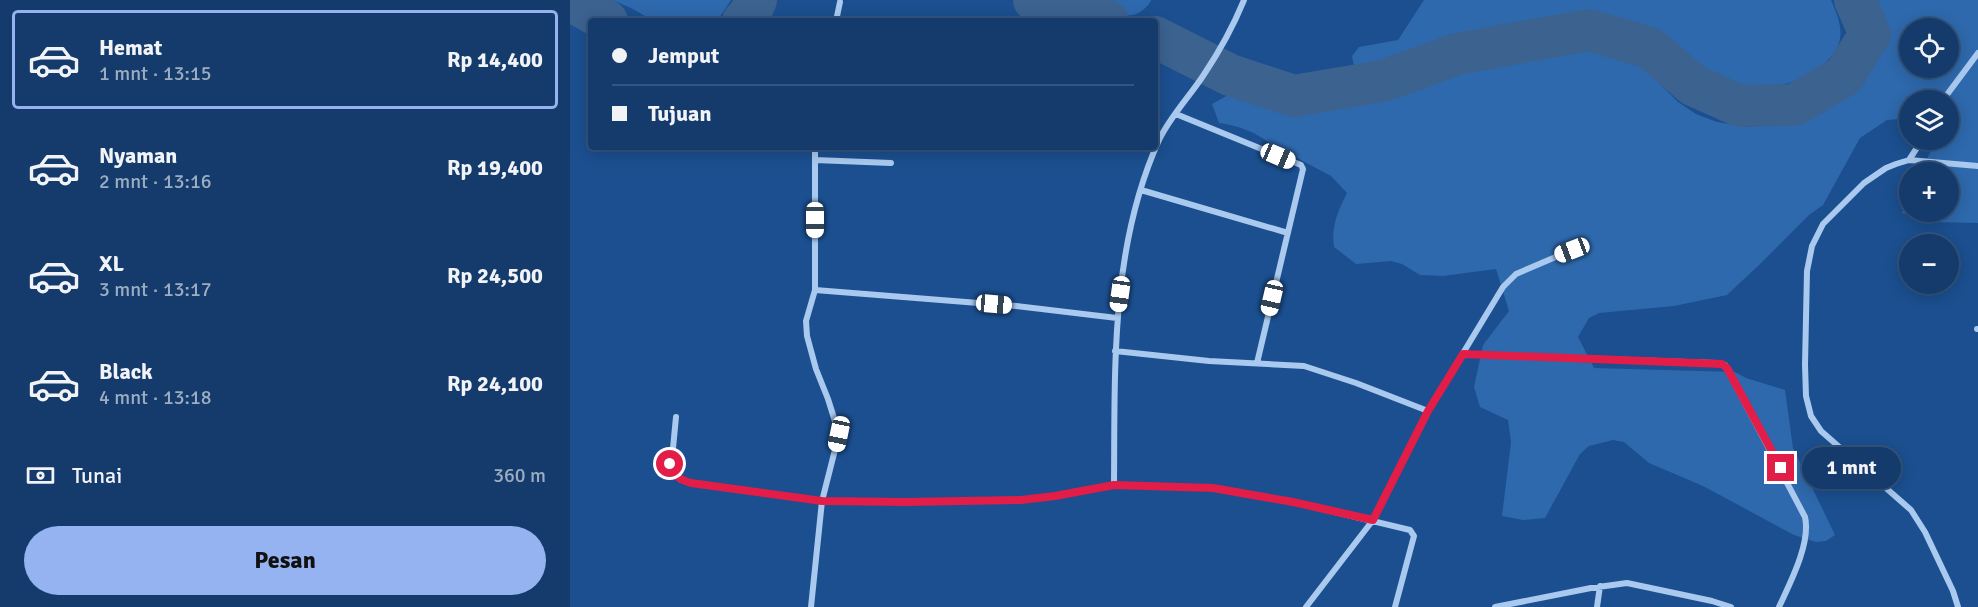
<!DOCTYPE html>
<html lang="id">
<head>
<meta charset="utf-8">
<style>
  :root { --surface:#143b6b; --page:#1d4271; --text:#f1f3f6; --muted:#9dadc1; --line:#33557e; --accent:#95b2f1 }
  body { margin:0; font-family:Signika,sans-serif; background:var(--page); color:var(--text); height:100vh; display:flex; flex-direction:column; font-size:22px; white-space:nowrap }
  * { box-sizing:border-box; margin:0 }
  p { font-size:20px; color:var(--muted) }
  .icon { flex:none; width:33px; height:33px; fill:none; stroke:currentColor; stroke-width:2; stroke-linecap:round; stroke-linejoin:round }
  .map { position:relative; flex:1; overflow:hidden }
  .sheet { display:flex; flex-direction:column; background:var(--surface); width:570px }
  .sheet>* { flex:none }
  .top-card { position:absolute; left:18px; top:18px; width:570px; height:132px; border-radius:6px; box-shadow:0 3px 15px #0003,0 0 0 2px var(--line); display:grid; align-content:center; height:132px; padding:0 24px; background:var(--surface) }
  .buttons { position:absolute; left:1329px; top:18px; display:grid; gap:12px }
  .buttons a { display:grid; place-items:center; width:60px; height:60px; border-radius:50%; background:var(--surface); box-shadow:0 3px 15px #0003,0 0 0 2px var(--line); font-size:30px }
  .end { position:absolute; width:27px; height:27px; margin:-14px; border:8px solid #e11d48; background:#fff; box-shadow:0 0 0 3px #fff }
  .from { border-radius:50% }
  .bubble { position:absolute; height:42px; border-radius:21px; background:var(--surface); box-shadow:0 3px 15px #0003,0 0 0 2px var(--line); font-size:20px; font-weight:700; line-height:42px; text-align:center }
  .car { position:absolute; width:18px; height:36px; margin:-18px -9px; border-radius:8px; box-shadow:0 0 4px 2px #0007; background:linear-gradient(#fff 24%,#345 0 40%,#fff 0 76%,#345 0 86%,#fff 0) }
  .top-card b { display:flex; align-items:center; gap:21px; height:57px; font-size:22px }
  .top-card b+b { border-top:2px solid var(--line) }
  .top-card i { width:15px; height:15px; background:var(--text) }
  ul { padding:10px 0 0; list-style:none }
  li { display:flex; align-items:center; gap:18px; height:99px; margin:0 12px 9px; padding:0 12px; border:3px solid transparent; border-radius:6px }
  li div { flex:1 }
  li b { display:block; font-size:22px }
  li em { font-style:normal; font-weight:700 }
  li.current { border-color:var(--accent) }
  li>.icon { width:54px; height:54px; stroke-width:1.5 }
  .pay { display:flex; align-items:center; gap:15px; height:66px; padding:0 24px; font-size:22px }
  .pay p { margin-inline-start:auto }
  .button { display:flex; gap:12px; margin-top:auto; padding:12px 24px }
  .button a { flex:1; height:69px; border-radius:36px; background:var(--accent); color:#111; font-size:24px; font-weight:700; line-height:69px; text-align:center }
  main { display:flex; flex:1; min-height:0 }
  .map>svg:first-child { display:block }
  .green { fill:#2e69ad; fill-rule:evenodd }
  .lines { fill:none; stroke-linecap:round; stroke-linejoin:round }
  .river { stroke:#3c6290; stroke-width:42 }
  .minor { stroke:#a9c9ee; stroke-width:6 }
  .route { stroke:#e11d48; stroke-width:8 }
</style>
</head>
<body>
<main>
<section class="sheet">
<ul>
<li class="current"><svg class="icon" aria-label="car" viewBox="0 0 24 24"><path d="M5 17H2v-5l4-1 3-4h7l3 4 3 1v5h-3M9 17h6M6 11h13"/><circle cx="7" cy="17" r="2"/><circle cx="17" cy="17" r="2"/></svg><div><b>Hemat</b><p>1 mnt · 13:15</p></div><em>Rp 14,400</em></li>
<li><svg class="icon" aria-label="car" viewBox="0 0 24 24"><path d="M5 17H2v-5l4-1 3-4h7l3 4 3 1v5h-3M9 17h6M6 11h13"/><circle cx="7" cy="17" r="2"/><circle cx="17" cy="17" r="2"/></svg><div><b>Nyaman</b><p>2 mnt · 13:16</p></div><em>Rp 19,400</em></li>
<li><svg class="icon" aria-label="car" viewBox="0 0 24 24"><path d="M5 17H2v-5l4-1 3-4h7l3 4 3 1v5h-3M9 17h6M6 11h13"/><circle cx="7" cy="17" r="2"/><circle cx="17" cy="17" r="2"/></svg><div><b>XL</b><p>3 mnt · 13:17</p></div><em>Rp 24,500</em></li>
<li><svg class="icon" aria-label="car" viewBox="0 0 24 24"><path d="M5 17H2v-5l4-1 3-4h7l3 4 3 1v5h-3M9 17h6M6 11h13"/><circle cx="7" cy="17" r="2"/><circle cx="17" cy="17" r="2"/></svg><div><b>Black</b><p>4 mnt · 13:18</p></div><em>Rp 24,100</em></li>
</ul>
<div class="pay"><svg class="icon" aria-label="cash" viewBox="0 0 24 24"><path d="M3 7h18v10H3z"/><circle cx="12" cy="12" r="2"/></svg>Tunai<p>360 m</p></div>
<div class="button"><a>Pesan</a></div>
</section>
<div class="map">
<svg width="1408" height="607" viewBox="0 0 1408 607">
  <rect width="100%" height="100%" fill="#1b4f8f"/>
  <path class="green" d="M42,0H161L147,21H84L61,8Z
    M523,0H581V1C562,28 546,10 523,0Z
    M854,0H1261C1273,27 1277,44 1253,65C1211,101 1152,86 1109,60C1097,52 1085,40 1072,34C1046,22 1005,20 978,20C954,21 934,31 912,38C902,41 891,43 881,46C862,51 844,59 825,64C812,67 805,74 791,73L784,66L782,56L789,47L828,40Z
    M1304,0H1408V223L1363,222L1332,213L1339,197L1340,212H1378V172H1351L1366,140H1378V100H1340L1339,118L1317,120L1290,138L1253,205L1239,215L1189,265L1157,295L1104,306L1029,313L1019,318L1008,337L1024,368L1165,372L1176,378L1215,390L1223,448L1265,535L1256,541L1246,542L1224,535L1133,486L1079,463L1054,442L1043,440L1019,446L1010,454L975,518L953,520L932,516L941,442L938,420L910,407L904,387L913,345L939,311L926,269L873,276L850,275L832,264L821,261L786,264L764,247C761,226 768,211 777,193L761,176L699,143C686,132 666,125 649,123L642,104L658,95L717,104H757L825,84L916,63L1023,44L1066,51L1071,61L1084,78L1108,102L1126,114L1147,122L1179,127L1212,123L1252,113L1290,78L1309,16ZM1340,28H1378V68H1340Z"/>
  <g class="lines">
    <path class="river" d="M0,0L37,21
      M464,0L495,12L538,21
      M173,21L179,15L186,0
      M585,37L660,75L724,96L813,81L887,54L1019,30L1080,48L1123,85L1170,106L1224,105L1274,76L1300,34L1285,0"/>
    <path class="minor" d="M266,21L270,2
      M1373,100L1408,53
      M606,114L731,165L733,169L687,363
      M245,160L321,163
      M1339,160L1352,140
      M571,190L718,233
      M245,290L446,306L547,318
      M1407,329H1408
      M545,351L639,361L734,366L786,383L858,411
      M893,354L1145,363L1155,365L1235,517C1241,543 1220,583 1209,607
      M106,417L101,469L111,480L121,483L252,501L336,502L451,500L485,496L544,485L643,488L723,502L840,530L844,536L825,607
      M544,485C545,370 540,248 589,140C600,117 619,97 633,76C649,52 663,27 674,0
      M241,607L252,501L269,434L258,399L246,369L237,336L236,321L245,290V147
      M736,607L803,520L858,411L933,287L946,274L1002,250
      M925,607L1021,588L1057,583L1142,601L1161,607
      M1027,607L1030,586
      M1388,607L1383,591L1355,532L1341,510L1251,431L1241,416L1236,396L1235,365L1237,271L1242,246L1253,224L1294,183L1316,168L1326,164L1339,160L1408,166"/>
  </g>
  <g class="lines">
    <path class="route" d="M100,464C102,476 111,480 121,483L252,501L336,502L451,500L485,496L544,485L643,488L723,502L803,520L858,411L893,354L1152,364L1157,368L1211,468"/>
  </g>
</svg>
<div class="buttons">
<a><svg class="icon" aria-label="locate" viewBox="0 0 24 24"><circle cx="12" cy="12" r="6"/><path d="M12 2v4M12 18v4M2 12h4M18 12h4"/></svg></a>
<a><svg class="icon" aria-label="layers" viewBox="0 0 24 24"><path d="M12 4l9 5-9 5-9-5zM3 14l9 5 9-5"/></svg></a>
<a>+</a>
<a>−</a>
</div>
<i class="end from" style="left:100px;top:464px"></i>
<i class="end" style="left:1211px;top:468px"></i>
<div class="bubble" style="left:1232px;top:447px;width:99px">1 mnt</div>
<i class="car" style="left:708px;top:156px;rotate:113deg"></i>
<i class="car" style="left:245px;top:220px;rotate:180deg"></i>
<i class="car" style="left:1002px;top:250px;rotate:249deg"></i>
<i class="car" style="left:550px;top:294px;rotate:188deg"></i>
<i class="car" style="left:702px;top:298px;rotate:193deg"></i>
<i class="car" style="left:424px;top:304px;rotate:95deg"></i>
<i class="car" style="left:269px;top:434px;rotate:192deg"></i>
<div class="top-card">
<b><i class="from"></i>Jemput</b>
<b><i></i>Tujuan</b>
</div>
</div>
</main>
</body>
</html>
